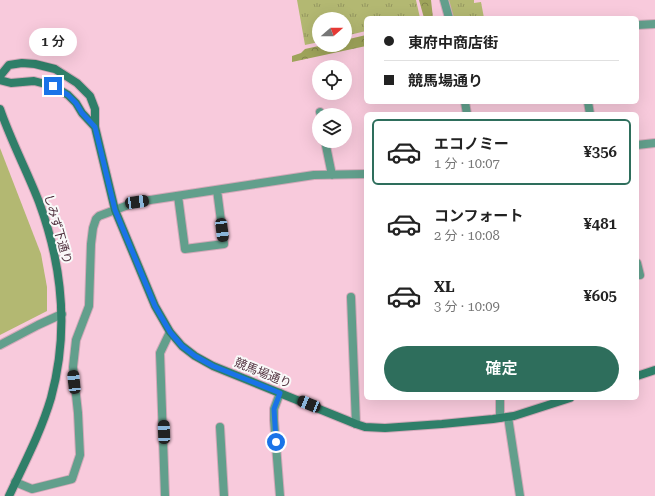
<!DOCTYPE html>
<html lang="ja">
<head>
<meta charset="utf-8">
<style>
  :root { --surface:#fff; --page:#f2f2f2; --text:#222; --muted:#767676; --line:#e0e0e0; --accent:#2e6e5c }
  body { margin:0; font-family:"Roboto Serif","Noto Sans JP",serif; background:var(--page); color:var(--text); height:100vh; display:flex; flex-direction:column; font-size:15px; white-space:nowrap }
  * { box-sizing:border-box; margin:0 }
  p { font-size:13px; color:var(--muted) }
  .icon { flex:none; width:22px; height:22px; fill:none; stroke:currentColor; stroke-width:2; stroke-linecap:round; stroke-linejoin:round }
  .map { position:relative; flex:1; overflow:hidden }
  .panel { position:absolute; left:364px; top:112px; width:275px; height:288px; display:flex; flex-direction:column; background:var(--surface); border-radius:6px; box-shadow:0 4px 16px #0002 }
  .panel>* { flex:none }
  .banner { position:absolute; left:364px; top:16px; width:275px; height:88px; border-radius:6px; box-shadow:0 4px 16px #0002; display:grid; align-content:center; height:88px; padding:0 20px; background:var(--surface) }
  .needle { width:26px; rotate:70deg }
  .buttons { position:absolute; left:312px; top:12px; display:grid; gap:8px }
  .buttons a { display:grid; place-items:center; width:40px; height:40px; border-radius:50%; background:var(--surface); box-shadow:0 4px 16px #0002; font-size:20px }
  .end { position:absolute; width:18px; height:18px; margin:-9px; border:5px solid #1a73e8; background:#fff; box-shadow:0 0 0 2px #fff }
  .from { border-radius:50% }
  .bubble { position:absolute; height:28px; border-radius:14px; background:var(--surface); box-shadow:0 4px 16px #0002; font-size:13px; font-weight:600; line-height:28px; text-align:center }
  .car { position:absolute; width:12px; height:24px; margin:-12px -6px; border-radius:5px; box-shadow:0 0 3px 1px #0007; background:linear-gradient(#222 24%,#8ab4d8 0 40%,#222 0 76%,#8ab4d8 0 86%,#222 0) }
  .banner b { display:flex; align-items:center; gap:14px; height:38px; font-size:15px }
  .banner b+b { border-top:1px solid var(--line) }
  .banner i { width:10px; height:10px; background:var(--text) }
  ul { padding:7px 0 0; list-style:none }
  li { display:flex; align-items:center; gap:12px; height:66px; margin:0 8px 6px; padding:0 12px; border:2px solid transparent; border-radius:6px }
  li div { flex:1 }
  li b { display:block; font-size:15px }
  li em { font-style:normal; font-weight:600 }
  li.current { border-color:var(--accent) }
  li>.icon { width:36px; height:36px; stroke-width:1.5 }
  .primary-button { display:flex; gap:8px; margin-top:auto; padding:8px 20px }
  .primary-button a { flex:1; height:46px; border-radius:24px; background:var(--accent); color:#fff; font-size:16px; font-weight:600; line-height:46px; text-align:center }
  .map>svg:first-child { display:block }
  .forest { fill:url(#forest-crowns) }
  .park { fill:url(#park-tufts) }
  .pitch { fill:#b3b872 }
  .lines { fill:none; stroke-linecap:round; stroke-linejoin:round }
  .street-casing { stroke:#d3a9b9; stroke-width:10 }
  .secondary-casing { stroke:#d3a9b9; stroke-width:10 }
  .street { stroke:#629f8c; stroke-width:8 }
  .secondary { stroke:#2f7f69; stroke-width:8 }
  .route { stroke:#1a73e8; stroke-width:5 }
  .labels { text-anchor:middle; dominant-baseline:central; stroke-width:4; stroke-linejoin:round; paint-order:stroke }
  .street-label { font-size:12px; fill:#51323f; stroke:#f9f9f9 }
</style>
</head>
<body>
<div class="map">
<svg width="655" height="496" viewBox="0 0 655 496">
  <defs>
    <pattern id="forest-crowns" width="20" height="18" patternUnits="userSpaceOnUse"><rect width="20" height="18" fill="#9ea35a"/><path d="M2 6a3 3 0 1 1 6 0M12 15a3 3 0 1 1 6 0" fill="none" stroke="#83854c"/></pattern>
    <pattern id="park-tufts" width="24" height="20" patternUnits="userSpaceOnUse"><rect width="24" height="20" fill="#b3b872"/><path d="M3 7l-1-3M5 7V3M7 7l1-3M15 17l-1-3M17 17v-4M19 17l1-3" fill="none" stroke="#94965f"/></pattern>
  </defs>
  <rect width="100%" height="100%" fill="#f8cadc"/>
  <path class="forest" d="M419,0H431L433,18H424Z
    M366,35V46L292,62V56L301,53L305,49L323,45H345V40Z"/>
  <path class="park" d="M297,0H416L420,18H366V31L345,36V19H319V42L305,45Z
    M448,0H474V3L481,2L484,18H452Z"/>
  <path class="pitch" d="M0,148L41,254L47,287V311L0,335Z"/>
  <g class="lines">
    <g class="street-casing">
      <path id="street" d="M444,0L449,18
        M637,25L655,24
        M465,102L467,114
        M588,102L590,114
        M320,112L321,115
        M325,141L332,175
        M637,145L655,143
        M178,196L185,249L224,244L217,190
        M637,263L640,275
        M351,297L356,424
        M0,345L38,325L62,314
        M280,393L274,409V420L280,496
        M500,398V418
        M508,417L520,496
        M220,427L224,496
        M15,482L32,489L72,479L80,455L78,413L73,367L76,340L89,306L91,244L93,228L96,219L99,216L131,204L137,202L314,175L366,174
        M165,496L160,353L170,332"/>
    </g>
    <g class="secondary-casing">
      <path id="secondary" d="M0,76L9,65L22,63L35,64L55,69L77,83L90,96L95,109V127L115,210L155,306L170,332L182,346L195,356L213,366L356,424L365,427L385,428L442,424L493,419L514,416L570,398
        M0,80L11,83L34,81L53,86L68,95L76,103L82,113L95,127
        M0,109C11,141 27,171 39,202C63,267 69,332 51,398C41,432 24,464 9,496
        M637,376L655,370"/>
    </g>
    <use href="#street" class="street"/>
    <use href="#secondary" class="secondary"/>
  </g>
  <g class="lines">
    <path class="route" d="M53,86L68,95L76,103L82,113L95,127L115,210L155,306L170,332L182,346L195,356L213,366L280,393L274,409L276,442"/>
  </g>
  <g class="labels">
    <g class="street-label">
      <text transform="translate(58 229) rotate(74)">しみず下通り</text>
      <text transform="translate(263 373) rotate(22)">競馬場通り</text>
    </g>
  </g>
</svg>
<div class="buttons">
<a><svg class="needle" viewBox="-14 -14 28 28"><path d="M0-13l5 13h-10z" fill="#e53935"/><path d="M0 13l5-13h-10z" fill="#767676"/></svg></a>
<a><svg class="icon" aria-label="locate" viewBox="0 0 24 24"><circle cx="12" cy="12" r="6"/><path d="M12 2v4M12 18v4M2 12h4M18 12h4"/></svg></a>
<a><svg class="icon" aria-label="layers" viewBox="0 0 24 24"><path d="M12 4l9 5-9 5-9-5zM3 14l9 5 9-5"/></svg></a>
</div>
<i class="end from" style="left:276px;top:442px"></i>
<i class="end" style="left:53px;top:86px"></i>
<div class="bubble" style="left:29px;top:28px;width:48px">1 分</div>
<i class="car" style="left:137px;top:202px;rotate:82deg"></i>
<i class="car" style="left:222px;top:230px;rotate:173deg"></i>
<i class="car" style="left:74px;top:382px;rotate:354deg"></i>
<i class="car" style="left:309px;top:404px;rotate:292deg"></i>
<i class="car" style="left:164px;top:432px;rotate:358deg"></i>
<div class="banner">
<b><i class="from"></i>東府中商店街</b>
<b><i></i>競馬場通り</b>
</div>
<section class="panel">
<ul>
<li class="current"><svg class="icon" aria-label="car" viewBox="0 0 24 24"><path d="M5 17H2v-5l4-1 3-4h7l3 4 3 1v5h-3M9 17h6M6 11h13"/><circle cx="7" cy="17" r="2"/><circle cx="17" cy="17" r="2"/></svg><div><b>エコノミー</b><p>1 分 · 10:07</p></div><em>¥356</em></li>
<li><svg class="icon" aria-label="car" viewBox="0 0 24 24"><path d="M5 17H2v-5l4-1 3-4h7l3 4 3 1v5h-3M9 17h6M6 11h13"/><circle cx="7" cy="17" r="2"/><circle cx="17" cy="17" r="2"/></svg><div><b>コンフォート</b><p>2 分 · 10:08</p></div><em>¥481</em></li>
<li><svg class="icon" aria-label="car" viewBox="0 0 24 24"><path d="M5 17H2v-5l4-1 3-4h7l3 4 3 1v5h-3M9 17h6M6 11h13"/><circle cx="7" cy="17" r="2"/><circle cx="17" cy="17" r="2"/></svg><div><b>XL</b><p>3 分 · 10:09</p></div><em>¥605</em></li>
</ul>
<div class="primary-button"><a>確定</a></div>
</section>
</div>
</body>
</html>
